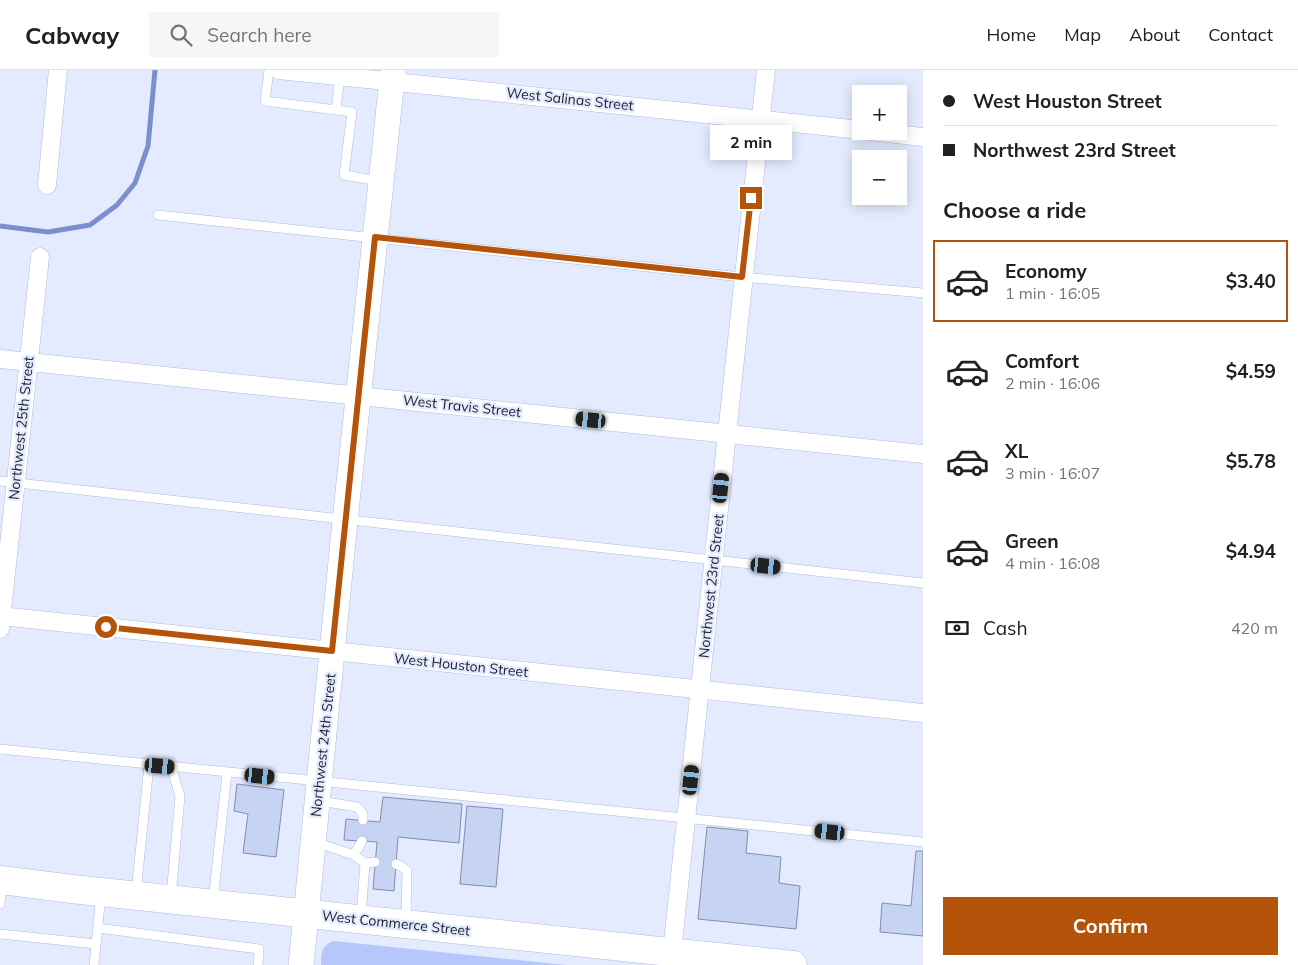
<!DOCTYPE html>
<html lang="en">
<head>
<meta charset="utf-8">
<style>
  :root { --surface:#fff; --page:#f6f6f6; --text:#202124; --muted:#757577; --line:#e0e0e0; --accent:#b45309 }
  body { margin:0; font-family:Mulish,sans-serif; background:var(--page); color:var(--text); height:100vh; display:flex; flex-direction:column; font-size:19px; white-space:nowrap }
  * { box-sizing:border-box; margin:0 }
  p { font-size:16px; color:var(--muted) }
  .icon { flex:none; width:28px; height:28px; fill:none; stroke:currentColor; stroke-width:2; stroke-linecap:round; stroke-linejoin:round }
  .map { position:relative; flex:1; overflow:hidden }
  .panel { display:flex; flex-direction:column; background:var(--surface); width:375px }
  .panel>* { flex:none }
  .guide { display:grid; align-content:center; height:110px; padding:0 20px; background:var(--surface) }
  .buttons { position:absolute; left:852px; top:15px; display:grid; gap:10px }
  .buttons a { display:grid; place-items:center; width:55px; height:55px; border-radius:0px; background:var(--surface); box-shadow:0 2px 12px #0003; font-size:25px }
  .end { position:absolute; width:22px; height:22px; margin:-11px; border:6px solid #b45309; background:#fff; box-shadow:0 0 0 2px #fff }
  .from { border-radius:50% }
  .bubble { position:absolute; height:35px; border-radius:0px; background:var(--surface); box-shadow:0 2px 12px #0003; font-size:16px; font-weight:700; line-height:35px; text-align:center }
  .car { position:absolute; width:15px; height:30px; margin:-15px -8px; border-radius:6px; box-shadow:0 0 4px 1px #0007; background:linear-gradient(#222 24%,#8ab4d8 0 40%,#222 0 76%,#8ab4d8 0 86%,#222 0) }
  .guide b { display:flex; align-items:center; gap:18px; height:48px; font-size:19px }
  .guide b+b { border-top:1px solid var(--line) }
  .guide i { width:12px; height:12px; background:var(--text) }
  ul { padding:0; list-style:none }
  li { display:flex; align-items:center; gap:15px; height:82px; margin:0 10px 8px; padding:0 10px; border:2px solid transparent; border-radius:0px }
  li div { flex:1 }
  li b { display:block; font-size:19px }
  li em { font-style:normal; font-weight:700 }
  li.active { border-color:var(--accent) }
  li>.icon { width:45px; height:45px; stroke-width:1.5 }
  h2 { padding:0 20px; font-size:22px; line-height:60px }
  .pay { display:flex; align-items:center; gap:12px; height:55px; padding:0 20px; font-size:19px }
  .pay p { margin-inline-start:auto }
  .button { display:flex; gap:10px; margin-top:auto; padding:10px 20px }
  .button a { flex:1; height:58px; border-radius:0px; background:var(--accent); color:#fff; font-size:20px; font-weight:700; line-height:58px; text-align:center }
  header { display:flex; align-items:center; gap:30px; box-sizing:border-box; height:70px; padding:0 25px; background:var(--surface); border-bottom:1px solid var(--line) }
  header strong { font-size:24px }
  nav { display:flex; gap:28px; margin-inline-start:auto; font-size:18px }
  .search { width:350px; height:45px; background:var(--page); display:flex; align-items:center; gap:12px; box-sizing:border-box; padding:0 18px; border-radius:0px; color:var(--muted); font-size:19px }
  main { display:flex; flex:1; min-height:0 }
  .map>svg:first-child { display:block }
  .green { fill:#b5c7fb }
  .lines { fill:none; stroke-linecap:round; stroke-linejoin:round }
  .stream { stroke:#7b8fce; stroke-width:5 }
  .building { fill:#c7d3f2; stroke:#838daa }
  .lane-casing { stroke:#b1bcda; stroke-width:10 }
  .street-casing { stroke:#b1bcda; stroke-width:19 }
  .secondary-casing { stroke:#b1bcda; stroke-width:26 }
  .primary-casing { stroke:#b1bcda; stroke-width:29 }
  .lane { stroke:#fff; stroke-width:9 }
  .street { stroke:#fff; stroke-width:18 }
  .secondary { stroke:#fff; stroke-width:25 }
  .primary { stroke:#fff; stroke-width:28 }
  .route { stroke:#b45309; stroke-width:6 }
  .labels { text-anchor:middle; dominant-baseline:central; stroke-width:4.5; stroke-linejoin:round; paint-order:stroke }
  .street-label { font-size:14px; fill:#1b1f2b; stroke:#e4ebff }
</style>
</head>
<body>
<header>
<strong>Cabway</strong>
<div class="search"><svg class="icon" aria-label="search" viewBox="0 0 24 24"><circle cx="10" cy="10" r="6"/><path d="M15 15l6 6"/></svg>Search here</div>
<nav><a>Home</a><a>Map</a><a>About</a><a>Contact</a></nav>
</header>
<main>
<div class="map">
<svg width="923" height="895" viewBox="0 0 923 895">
  <rect width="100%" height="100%" fill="#e4ebff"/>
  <path class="green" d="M334,871L566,895H321C322,883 320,876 334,871Z"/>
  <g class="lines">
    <path class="stream" d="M0,156L48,162L90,155L117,135L135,113L148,76L155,0"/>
  </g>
  <path class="building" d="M237,714L284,720L276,787L243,783L248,744L234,741Z
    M383,727L462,734L459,773L398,767L394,821L373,819L377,772L344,770L346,749L380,752Z
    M467,736L503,739L496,817L460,814Z
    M707,757L748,761L746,783L781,787L779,813L800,816L796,859L698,849Z
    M916,781H923V866L880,862L882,833L911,836Z"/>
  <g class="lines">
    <g class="lane-casing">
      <path id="lane" d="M269,0L265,31L336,40L340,6
        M336,40L352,42L344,105L379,111
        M158,145L742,207L923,223
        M0,411C308,446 615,479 923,513
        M0,679C307,712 615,739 923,772
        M320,731L357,737L363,744V750
        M315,772L354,785L365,793L375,792
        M354,785L362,771
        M396,794L401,796L407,801L406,851
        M136,823L149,695
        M171,827L180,726L171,697
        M213,831L227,703
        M0,834L2,813
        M361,847L365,793
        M98,858L259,879L258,895
        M0,864L96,874
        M94,895L101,824"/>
    </g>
    <g class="street-casing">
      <path id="street" d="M279,0L861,60
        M870,61L923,67
        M47,115L58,0
        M0,289L923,384
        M0,546L923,643
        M0,559L40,187
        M672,882C705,588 732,294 766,0"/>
    </g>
    <g class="secondary-casing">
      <path id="secondary" d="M301,895L345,451L393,0"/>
    </g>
    <g class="primary-casing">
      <path id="primary" d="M0,810L72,819L793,895"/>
    </g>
    <use href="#lane" class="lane"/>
    <use href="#street" class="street"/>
    <use href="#secondary" class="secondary"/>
    <use href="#primary" class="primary"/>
  </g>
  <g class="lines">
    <path class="route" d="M106,557L332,581L375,167L742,207L751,128"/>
  </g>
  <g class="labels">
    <g class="street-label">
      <text transform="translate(570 29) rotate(6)">West Salinas Street</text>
      <text transform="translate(462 336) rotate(6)">West Travis Street</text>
      <text transform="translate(21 358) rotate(-84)">Northwest 25th Street</text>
      <text transform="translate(711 516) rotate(-84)">Northwest 23rd Street</text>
      <text transform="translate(461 595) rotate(6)">West Houston Street</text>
      <text transform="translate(323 675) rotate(-84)">Northwest 24th Street</text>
      <text transform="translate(396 853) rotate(6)">West Commerce Street</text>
    </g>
  </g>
</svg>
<div class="buttons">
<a>+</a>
<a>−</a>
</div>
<i class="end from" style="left:106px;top:557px"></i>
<i class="end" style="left:751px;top:128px"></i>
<div class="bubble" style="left:710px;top:55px;width:82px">2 min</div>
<i class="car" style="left:591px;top:350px;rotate:276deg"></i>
<i class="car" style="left:721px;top:418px;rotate:6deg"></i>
<i class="car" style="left:766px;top:496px;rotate:96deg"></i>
<i class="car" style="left:160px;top:696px;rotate:95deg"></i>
<i class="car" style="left:260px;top:706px;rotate:96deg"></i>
<i class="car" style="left:691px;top:710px;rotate:6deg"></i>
<i class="car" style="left:830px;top:762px;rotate:276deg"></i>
</div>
<section class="panel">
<div class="guide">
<b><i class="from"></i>West Houston Street</b>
<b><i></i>Northwest 23rd Street</b>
</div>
<h2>Choose a ride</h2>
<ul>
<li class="active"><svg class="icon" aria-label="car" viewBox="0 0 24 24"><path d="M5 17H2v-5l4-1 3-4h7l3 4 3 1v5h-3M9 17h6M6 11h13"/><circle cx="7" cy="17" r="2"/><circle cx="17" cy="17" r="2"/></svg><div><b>Economy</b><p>1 min · 16:05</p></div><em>$3.40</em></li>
<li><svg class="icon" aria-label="car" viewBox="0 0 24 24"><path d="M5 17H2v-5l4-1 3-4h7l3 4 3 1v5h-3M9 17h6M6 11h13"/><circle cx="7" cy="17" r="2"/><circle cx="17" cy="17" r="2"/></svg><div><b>Comfort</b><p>2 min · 16:06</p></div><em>$4.59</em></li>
<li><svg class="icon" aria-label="car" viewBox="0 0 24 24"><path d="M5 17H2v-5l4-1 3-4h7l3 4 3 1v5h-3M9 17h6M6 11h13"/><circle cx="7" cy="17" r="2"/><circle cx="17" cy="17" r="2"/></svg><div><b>XL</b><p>3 min · 16:07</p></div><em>$5.78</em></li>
<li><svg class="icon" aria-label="car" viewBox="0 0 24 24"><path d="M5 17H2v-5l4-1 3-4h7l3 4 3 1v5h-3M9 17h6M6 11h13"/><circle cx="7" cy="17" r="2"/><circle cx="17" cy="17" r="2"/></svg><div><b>Green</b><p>4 min · 16:08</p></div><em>$4.94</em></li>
</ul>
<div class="pay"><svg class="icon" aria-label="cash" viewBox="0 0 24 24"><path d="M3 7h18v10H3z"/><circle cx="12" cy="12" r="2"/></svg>Cash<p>420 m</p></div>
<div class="button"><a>Confirm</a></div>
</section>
</main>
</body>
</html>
